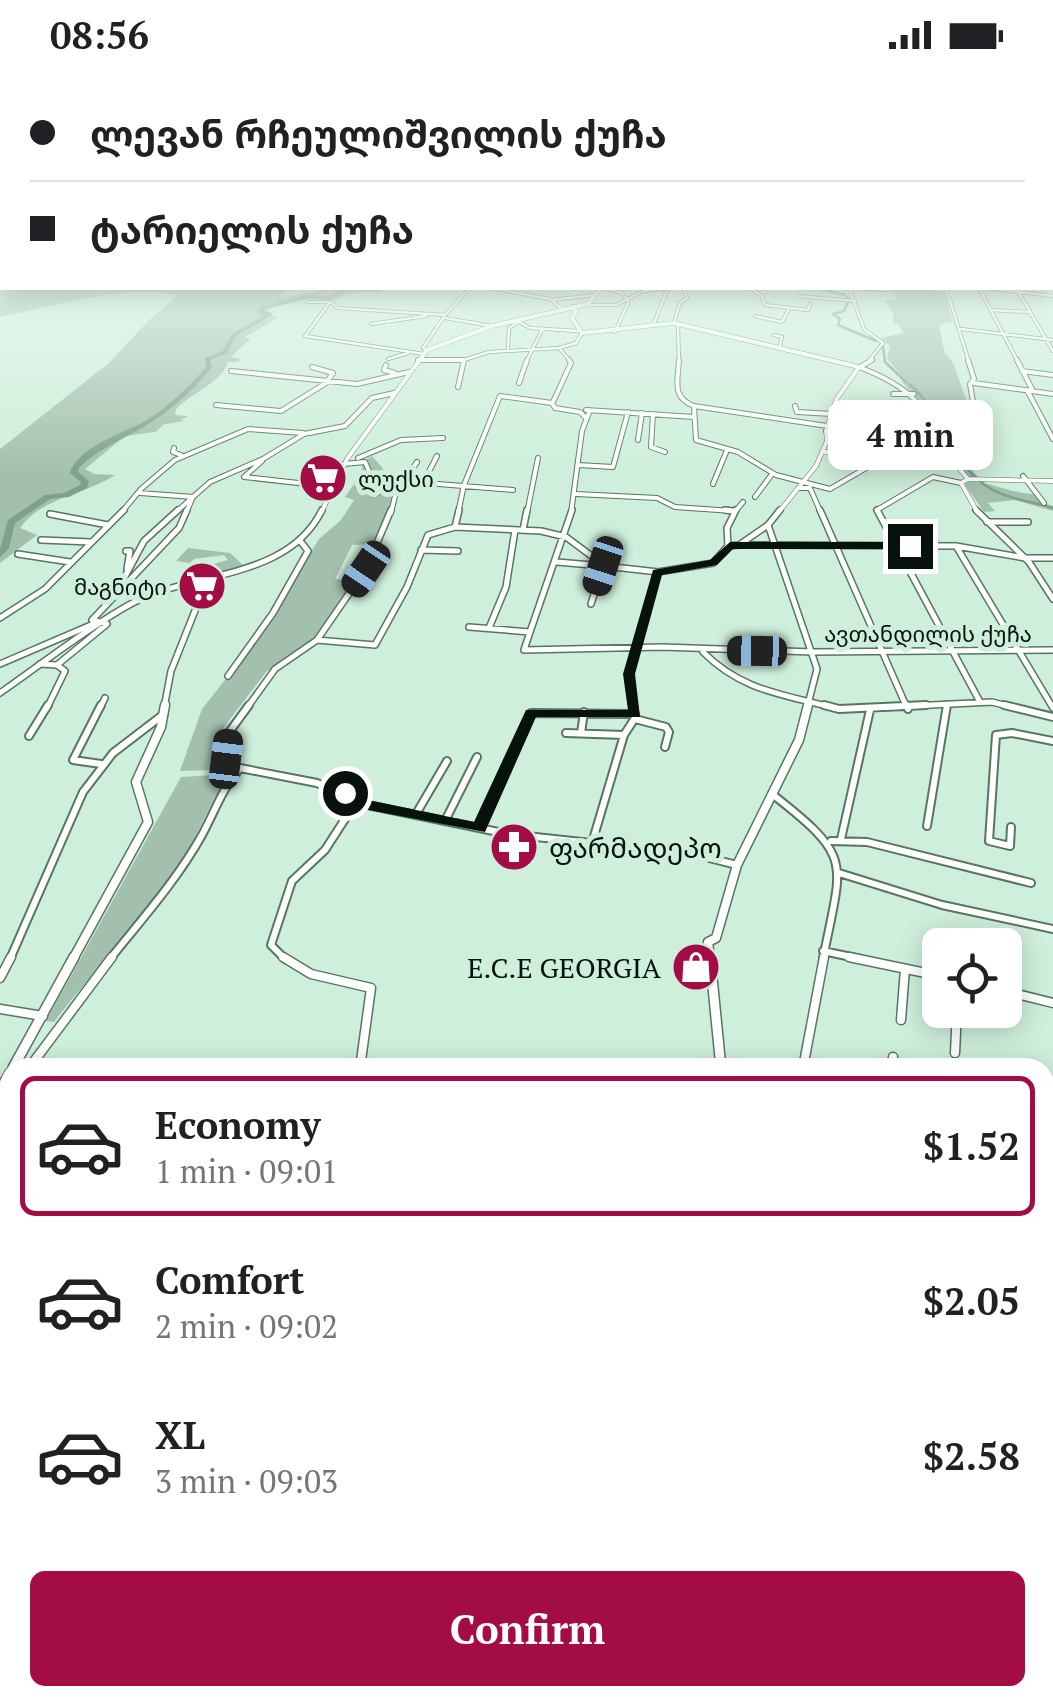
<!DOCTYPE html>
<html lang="en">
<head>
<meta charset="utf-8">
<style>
  :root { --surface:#fff; --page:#f2f2f2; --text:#202124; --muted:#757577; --line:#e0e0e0; --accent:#a40c46 }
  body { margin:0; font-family:"PT Serif","Noto Sans Georgian",serif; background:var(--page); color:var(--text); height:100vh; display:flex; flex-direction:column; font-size:38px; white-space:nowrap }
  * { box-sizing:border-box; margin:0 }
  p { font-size:32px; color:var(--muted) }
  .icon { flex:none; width:55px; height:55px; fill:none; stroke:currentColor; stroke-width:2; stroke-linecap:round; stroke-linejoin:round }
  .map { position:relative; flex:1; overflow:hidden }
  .panel { position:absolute; left:0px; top:988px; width:1055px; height:648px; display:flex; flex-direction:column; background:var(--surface); border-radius:30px 30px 0 0; box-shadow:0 5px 25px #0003 }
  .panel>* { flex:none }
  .top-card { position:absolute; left:0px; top:0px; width:1055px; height:220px; box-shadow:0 5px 25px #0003; display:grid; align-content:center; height:220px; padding:0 30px; background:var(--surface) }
  .buttons { position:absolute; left:922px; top:858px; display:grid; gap:20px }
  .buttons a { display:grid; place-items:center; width:100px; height:100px; border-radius:15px; background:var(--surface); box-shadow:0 5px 25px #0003; font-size:50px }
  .end { position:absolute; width:45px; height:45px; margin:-22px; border:12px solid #06120b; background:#fff; box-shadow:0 0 0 5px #fff }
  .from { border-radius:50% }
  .bubble { position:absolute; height:70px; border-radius:15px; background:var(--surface); box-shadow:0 5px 25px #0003; font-size:32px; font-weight:800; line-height:70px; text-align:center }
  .car { position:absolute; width:30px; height:60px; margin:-30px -15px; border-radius:12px; box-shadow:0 0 8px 2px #0007; background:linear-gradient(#222 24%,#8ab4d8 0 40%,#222 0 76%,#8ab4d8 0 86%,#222 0) }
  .top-card b { display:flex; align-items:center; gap:35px; height:95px; font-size:38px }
  .top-card b+b { border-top:2px solid var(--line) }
  .top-card i { width:25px; height:25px; background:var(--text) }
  ul { padding:18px 0 0; list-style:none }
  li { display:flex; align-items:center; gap:30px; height:140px; margin:0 20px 15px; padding:0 10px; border:5px solid transparent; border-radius:15px }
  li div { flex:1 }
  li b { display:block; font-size:38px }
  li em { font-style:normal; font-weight:800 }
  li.active { border-color:var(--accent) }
  li>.icon { width:90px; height:90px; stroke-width:1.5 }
  .cta { display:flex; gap:20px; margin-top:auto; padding:20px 30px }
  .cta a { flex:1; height:115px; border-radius:15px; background:var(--accent); color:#fff; font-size:40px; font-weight:800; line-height:115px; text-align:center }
  .status { display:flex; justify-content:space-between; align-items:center; height:70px; padding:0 50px; background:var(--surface); direction:ltr }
  .status svg { height:28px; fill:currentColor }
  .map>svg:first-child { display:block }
  .green { fill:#a3c0ae }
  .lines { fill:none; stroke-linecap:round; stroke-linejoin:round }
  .stream { stroke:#7fa08c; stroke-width:2.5 }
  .river { fill:#7fa08c; fill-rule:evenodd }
  .minor-far4-casing { stroke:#577563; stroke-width:4 }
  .minor-far3-casing { stroke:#577563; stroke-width:6 }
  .minor-far2-casing { stroke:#577563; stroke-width:8 }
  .minor-far1-casing { stroke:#577563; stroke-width:10 }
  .minor-casing { stroke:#577563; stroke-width:11 }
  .tertiary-far4-casing { stroke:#577563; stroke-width:5 }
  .tertiary-far3-casing { stroke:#577563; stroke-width:8 }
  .tertiary-far2-casing { stroke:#577563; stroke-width:11 }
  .tertiary-far1-casing { stroke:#577563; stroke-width:12 }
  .tertiary-casing { stroke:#577563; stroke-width:15 }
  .minor-far4 { stroke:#fff; stroke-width:2.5 }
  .minor-far3 { stroke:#fff; stroke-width:4 }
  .minor-far2 { stroke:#fff; stroke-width:5 }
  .minor-far1 { stroke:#fff; stroke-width:6 }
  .minor { stroke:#fff; stroke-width:8 }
  .tertiary-far4 { stroke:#fff; stroke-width:4 }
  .tertiary-far3 { stroke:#fff; stroke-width:5 }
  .tertiary-far2 { stroke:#fff; stroke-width:8 }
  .tertiary-far1 { stroke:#fff; stroke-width:9 }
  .tertiary { stroke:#fff; stroke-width:11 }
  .route { fill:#06120b }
  .labels { text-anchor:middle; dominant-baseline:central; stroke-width:10; stroke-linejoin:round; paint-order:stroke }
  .far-poi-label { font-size:22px; fill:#06120b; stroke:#ceefdb; text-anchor:start }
  .far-street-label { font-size:22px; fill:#06120b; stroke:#ceefdb }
  .poi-label { font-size:28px; fill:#06120b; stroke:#ceefdb; text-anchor:start }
</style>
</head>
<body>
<div class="status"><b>08:56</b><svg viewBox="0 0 49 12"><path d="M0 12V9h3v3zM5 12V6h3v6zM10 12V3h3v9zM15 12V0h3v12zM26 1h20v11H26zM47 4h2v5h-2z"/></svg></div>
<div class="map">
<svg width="1053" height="1634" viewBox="0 0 1053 1634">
  <rect width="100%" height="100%" fill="#ceefdb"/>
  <path class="green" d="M0,175L2,218H290L279,226L282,228L331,218H383L382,221C362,224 349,220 334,231L314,228L270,237L268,241L277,248L245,267L250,269L231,287L241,289L238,292H228C222,312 193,322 176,339L175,345L188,346L181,350L185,351L165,354L155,362L125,366L85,399L94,404L115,405C85,425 43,426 20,458L37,465L0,493V379L109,293L148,251L178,226C124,212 54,237 0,247Z
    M885,218L944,221L953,252L939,255L945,284C962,297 957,326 976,340L959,386L980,409L968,407L931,342L902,312L903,308L887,288L890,276L881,268L903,263L899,255L893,254V243L885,230H896L895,225Z
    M372,386L385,401L404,402L387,458L378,474L352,475L335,509L355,511L309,577L267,601L220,662L217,700L180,701L202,639L256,571L319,469L341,450L354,430L345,427L362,403V392Z
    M968,412C991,411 1011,424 1035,424L1042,433L1053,436V441L1015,430L988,433L995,441L984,442L965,415Z
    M188,478L230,483L244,496L192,509L194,505L188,504L192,500L228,490L224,485L194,489L190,493L176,491Z
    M228,704C207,737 195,774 172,807C137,858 92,902 54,952L46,951L181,707Z"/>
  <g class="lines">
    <path class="stream" d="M816,218L845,225L849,230L844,241L833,244L840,249L838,255L876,271
      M883,277L885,292L906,312
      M909,314C943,341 949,391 985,415C1004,429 1031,431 1053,438"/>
    <path class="river" d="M344,218H366L345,221L330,230L307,229L265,239L264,241L272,243V245L236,266L227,283L210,290L212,297C196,317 175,337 153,351C128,368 101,376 79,398L78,402L89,411L87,418L69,427L50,429L15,453L9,478L0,487V479L8,450L45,425L64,423L80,415L81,412L70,403C78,376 125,363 147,350C169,336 189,317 206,297L205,288L223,281L232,264L265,245L257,242L261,237L307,225L329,226Z"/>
    <g class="minor-far4-casing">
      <path id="minor-far4" d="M491,218L550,229L561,238
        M605,218L622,223L628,231
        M750,218L762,226L765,235L808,240L810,234
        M849,218L864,259L883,273L868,292
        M855,218L886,220
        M946,218L969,292
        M979,218L1018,292
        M985,218L1053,226
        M1016,218L1053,281
        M798,226L855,231
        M551,230L596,225
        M308,232H330L305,266L424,284
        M330,232L338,238L445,245
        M583,235H616L643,221L669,218
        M991,240L1029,242
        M755,246L782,252L789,239
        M445,248L492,256
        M516,250L530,258L578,261
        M654,253L668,218
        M674,253L680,233L687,228L683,218
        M371,254L426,246
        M678,255L679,292
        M961,259L1053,270
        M615,262L628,233
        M774,265L782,267L779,279
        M559,278L571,292
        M508,279L509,258L518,252
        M427,280L423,278L445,245L470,218
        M388,289L408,283
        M418,290H464L489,282L559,278L576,273L582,263
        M526,292L542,260"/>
    </g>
    <g class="minor-far3-casing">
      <path id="minor-far3" d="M418,290H464
        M679,290C678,311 671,327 694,336L696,370L738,382L776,405L830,419L873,394
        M1017,290L1033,321
        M386,295L384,300L395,303
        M859,297C911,317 924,334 948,383H960L976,350L970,314L974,309L968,290
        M860,297L872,290
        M231,301L357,314L409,302
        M1022,301L1053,305
        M519,313L527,290
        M974,313L1053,324
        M458,317L464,290
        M1027,320L1053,369
        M893,324H914
        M553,332L571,293L569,290
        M216,335L281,341L326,313L333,303L312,297
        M694,336L827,356
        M795,336L797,342L832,344
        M586,340L694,347
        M833,342H928
        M653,344L651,377L665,382
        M826,361L937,362
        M638,370L642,343
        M174,378L173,382L181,385
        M358,388L401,370L443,368
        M262,391L244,407L334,417
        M344,394L365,392L374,412L373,425L401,411L513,420
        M578,395L613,397L628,342
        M1023,406L1044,433
        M424,411L437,386
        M713,414L727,380
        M799,418H810L821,443
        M140,423L193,427
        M576,424L657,428L675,437L733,441
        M755,427L772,404
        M121,443L141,419L175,390L248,359L303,363
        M175,443L193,427
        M186,443L193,427L210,412L263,389L304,364L345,356L372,328L394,323
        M391,443L396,422L417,392
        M458,443L464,415L500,326L552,333L555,338L580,342L585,347
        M527,443L538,388
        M571,443L582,361L590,340
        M734,443L743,432
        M879,443L877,440L933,407L961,413"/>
    </g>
    <g class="minor-far2-casing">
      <path id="minor-far2" d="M725,440L733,441
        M820,440L907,638
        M877,440L980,632
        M50,444L108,455
        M987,452H1028
        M455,457L459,440
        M523,460L527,440
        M41,470L91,472
        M740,475L956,476L1025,488H1053
        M728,476L727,458L736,440
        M956,476L1053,638
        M421,480L458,481
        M126,481H130L127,499
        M18,484L70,492
        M557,492L603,496L591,534
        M122,512L144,471L178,440
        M0,548L45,519L124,440
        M469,557L530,562L524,580L662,577L813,582
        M489,558L506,517L515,460
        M530,562L572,440
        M317,570L375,575L407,517L428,465L455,457L541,461L566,467L605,496L658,502L713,493L728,476L739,475L768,455
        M703,582C742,621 782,624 834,638
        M0,594L98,552
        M40,594L57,595L65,601L47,638
        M57,595L107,554L92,550L179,458L187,440
        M228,606L273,543L308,481L301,472
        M100,638L105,628
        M247,638L275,599L317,570L366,499L391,440
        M634,638L629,603L658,502
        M871,638L992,632L1015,638"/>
    </g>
    <g class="minor-far1-casing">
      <path id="minor-far1" d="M824,635L839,639L926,635
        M906,635L908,639
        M1004,635L1053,647
        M635,649L666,657L669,662L665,677
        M566,663L624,665
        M581,663L584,642
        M29,666L48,635
        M101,694L73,690L101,635
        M235,701L226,689L230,661L249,635
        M772,724C855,789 842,790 823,889
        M416,744L447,691
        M445,751L477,687
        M927,756L947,635
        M1011,757L1010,776L989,771L996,665L1012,663L1053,671
        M479,758L531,643L635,644
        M841,769L870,640
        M831,771L867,772L1031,813
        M592,773L624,665L635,648L633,635
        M839,803L942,835L1053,859
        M823,881L861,889
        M10,889L83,722L113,683L164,644
        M110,889C142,849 177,810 202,765C215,741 222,719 240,698L317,713L358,733L508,764L693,784L737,795
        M285,889L271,875L292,811L325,780L356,732"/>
    </g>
    <g class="minor-casing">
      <path id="minor" d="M283,887L311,904L371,918L360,998
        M849,887L940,906
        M0,908L11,887
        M1005,921L1053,933
        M0,939L43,946
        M901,950L905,899
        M955,983L957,940
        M29,998L112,887
        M803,998L824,887
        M892,998L893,987
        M0,1026L10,1018"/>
    </g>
    <g class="tertiary-far4-casing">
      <path id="tertiary-far4" d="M572,237L576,241L572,248L582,263L674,253L859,297L836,330L826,361L827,371L816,396L778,443
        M822,382H945L968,409
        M968,409L961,413L978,443
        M968,409L1053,411
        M321,443L347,389L427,280L492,256L588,234L601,218"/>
    </g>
    <g class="tertiary-far3-casing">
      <path id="tertiary-far3" d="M780,440L768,455L817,599L807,638
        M976,440L1029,492L1053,529
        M813,582L1053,580
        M0,623C42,594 83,561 127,536C189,500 287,512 322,440
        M164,638L171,601L208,508"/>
    </g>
    <g class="tertiary-far2-casing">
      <path id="tertiary-far2" d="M73,889L148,752L136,712L161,657L165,635
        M710,889L708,872L716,868L737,795L799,670L808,635"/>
    </g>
    <g class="tertiary-far1-casing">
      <path id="tertiary-far1" d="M710,887L721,998
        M13,998L74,887
        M0,1020L10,1003
        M1045,1137H1053"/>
    </g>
    <g class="tertiary-casing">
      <path id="tertiary" d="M0,1345L10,1348
        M0,1577L10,1585
        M40,1625L43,1634
        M808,1625L809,1634"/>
    </g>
    <use href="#minor-far4" class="minor-far4"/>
    <use href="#minor-far3" class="minor-far3"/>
    <use href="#minor-far2" class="minor-far2"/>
    <use href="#minor-far1" class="minor-far1"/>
    <use href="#minor" class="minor"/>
    <use href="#tertiary-far4" class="tertiary-far4"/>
    <use href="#tertiary-far3" class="tertiary-far3"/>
    <use href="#tertiary-far2" class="tertiary-far2"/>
    <use href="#tertiary-far1" class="tertiary-far1"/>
    <use href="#tertiary" class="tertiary"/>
  </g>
  <linearGradient id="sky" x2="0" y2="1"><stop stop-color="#7eacc3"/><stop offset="0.43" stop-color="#e9f8ef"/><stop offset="1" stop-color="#e9f8ef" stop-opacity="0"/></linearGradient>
  <rect width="1053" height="404" fill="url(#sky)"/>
  <path class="route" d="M730,472H910L915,476L910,479H733L717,495L662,505L635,604L640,647H536L485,762L358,738L337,723L345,718L363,729L474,752L526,640H628L623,604L653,500L710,490Z"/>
  <defs>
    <g id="supermarket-disc" transform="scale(2.5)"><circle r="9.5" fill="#a40c46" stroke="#ceefdb"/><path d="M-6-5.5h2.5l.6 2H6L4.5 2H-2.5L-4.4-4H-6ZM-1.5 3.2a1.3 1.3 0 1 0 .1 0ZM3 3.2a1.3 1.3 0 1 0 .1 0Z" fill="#fff"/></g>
    <g id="pharmacy-disc" transform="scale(2.5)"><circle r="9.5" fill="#a40c46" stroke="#ceefdb"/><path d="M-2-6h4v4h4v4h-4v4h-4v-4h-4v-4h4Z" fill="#fff"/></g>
    <g id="shop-disc" transform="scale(2.5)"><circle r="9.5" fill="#a40c46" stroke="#ceefdb"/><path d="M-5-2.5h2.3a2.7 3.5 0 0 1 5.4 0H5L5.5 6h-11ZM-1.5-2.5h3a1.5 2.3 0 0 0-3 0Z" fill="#fff"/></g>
  </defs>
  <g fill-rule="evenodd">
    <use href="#supermarket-disc" x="323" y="408"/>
    <use href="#supermarket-disc" x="202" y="516"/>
    <use href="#pharmacy-disc" x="514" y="777"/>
    <use href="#shop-disc" x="696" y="897"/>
  </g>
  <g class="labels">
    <g class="far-poi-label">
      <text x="358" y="408">ლუქსი</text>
      <text x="167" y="516" text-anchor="end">მაგნიტი</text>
    </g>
    <g class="far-street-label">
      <text x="928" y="563">ავთანდილის ქუჩა</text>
    </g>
    <g class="poi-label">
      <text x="549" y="777">ფარმადეპო</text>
      <text x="661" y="897" text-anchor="end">E.C.E GEORGIA</text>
    </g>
  </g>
</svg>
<div class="buttons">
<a><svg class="icon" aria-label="locate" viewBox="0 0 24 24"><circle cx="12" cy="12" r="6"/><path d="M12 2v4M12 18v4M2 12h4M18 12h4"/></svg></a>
</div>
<i class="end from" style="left:345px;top:723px"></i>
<i class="end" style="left:910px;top:476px"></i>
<div class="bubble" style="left:828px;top:330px;width:165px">4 min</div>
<i class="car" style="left:603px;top:496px;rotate:198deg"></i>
<i class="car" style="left:366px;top:499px;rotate:214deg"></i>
<i class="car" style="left:757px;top:581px;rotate:271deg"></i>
<i class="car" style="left:226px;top:689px;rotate:7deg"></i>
<div class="top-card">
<b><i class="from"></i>ლევან რჩეულიშვილის ქუჩა</b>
<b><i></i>ტარიელის ქუჩა</b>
</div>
<section class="panel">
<ul>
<li class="active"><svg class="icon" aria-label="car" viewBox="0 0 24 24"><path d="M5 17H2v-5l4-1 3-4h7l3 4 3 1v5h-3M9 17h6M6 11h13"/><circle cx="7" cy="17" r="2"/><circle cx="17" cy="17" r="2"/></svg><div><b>Economy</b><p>1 min · 09:01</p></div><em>$1.52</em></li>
<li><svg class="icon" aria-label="car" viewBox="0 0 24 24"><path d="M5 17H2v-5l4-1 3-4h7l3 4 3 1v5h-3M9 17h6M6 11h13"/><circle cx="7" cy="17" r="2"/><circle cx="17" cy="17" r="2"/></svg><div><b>Comfort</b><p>2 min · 09:02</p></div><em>$2.05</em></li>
<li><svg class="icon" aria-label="car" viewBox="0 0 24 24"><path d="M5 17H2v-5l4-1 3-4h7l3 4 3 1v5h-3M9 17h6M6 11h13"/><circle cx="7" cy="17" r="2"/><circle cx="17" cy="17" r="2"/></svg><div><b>XL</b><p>3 min · 09:03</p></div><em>$2.58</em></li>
</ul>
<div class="cta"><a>Confirm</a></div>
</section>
</div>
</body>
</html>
